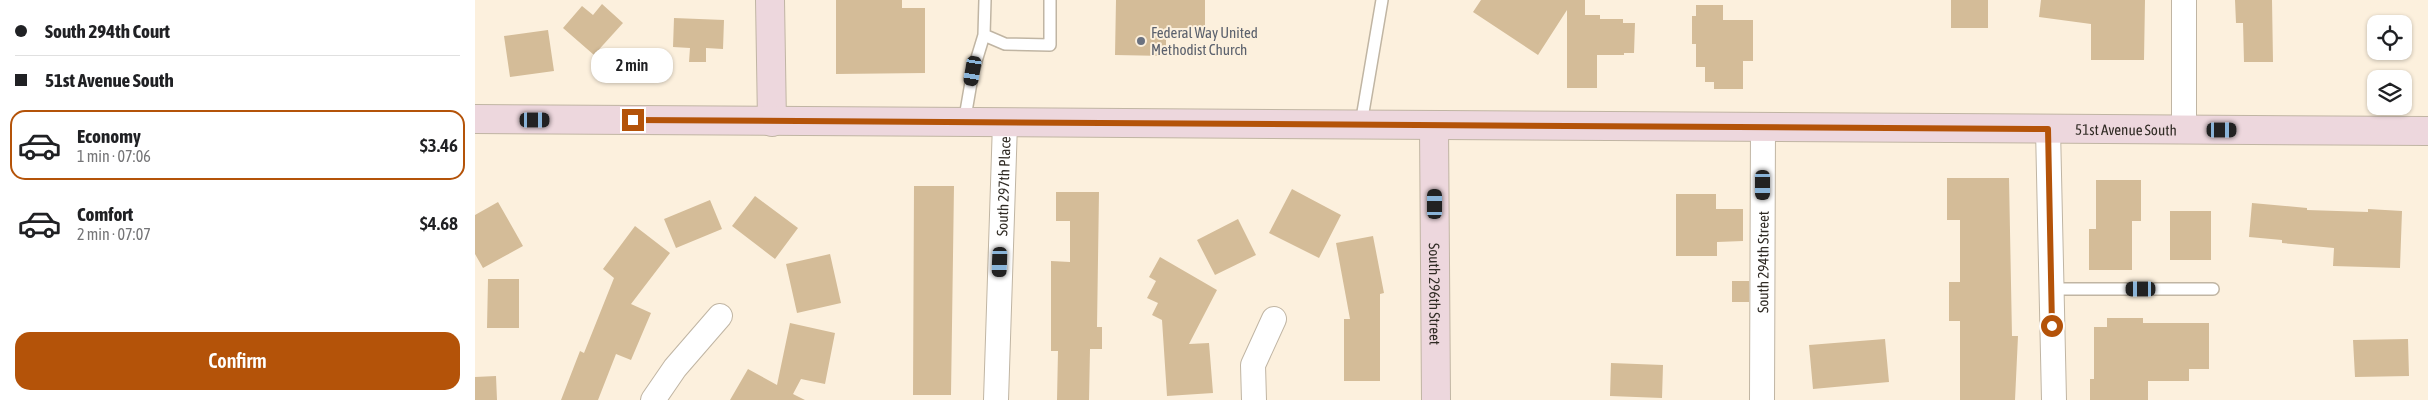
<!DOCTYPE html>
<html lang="en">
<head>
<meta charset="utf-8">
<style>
  :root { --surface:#fff; --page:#f6f6f6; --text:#202124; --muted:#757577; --line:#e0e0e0; --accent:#b45309 }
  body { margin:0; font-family:"Asap Condensed",sans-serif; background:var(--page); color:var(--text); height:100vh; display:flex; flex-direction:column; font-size:19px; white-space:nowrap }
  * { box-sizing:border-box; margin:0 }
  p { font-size:16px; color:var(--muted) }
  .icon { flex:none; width:28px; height:28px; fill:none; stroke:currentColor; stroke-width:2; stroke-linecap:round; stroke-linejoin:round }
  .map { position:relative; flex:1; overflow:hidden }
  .sheet { display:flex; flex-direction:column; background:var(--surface); width:475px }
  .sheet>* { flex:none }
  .banner { display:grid; align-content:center; height:110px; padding:0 15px; background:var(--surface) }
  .tools { position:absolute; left:1892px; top:15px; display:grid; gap:10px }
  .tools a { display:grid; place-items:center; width:45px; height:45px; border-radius:10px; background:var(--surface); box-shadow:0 1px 4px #0004; font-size:25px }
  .end { position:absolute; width:22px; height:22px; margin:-11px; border:6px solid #b45309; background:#fff; box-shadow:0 0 0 2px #fff }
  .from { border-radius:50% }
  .bubble { position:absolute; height:35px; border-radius:15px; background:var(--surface); box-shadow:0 1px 4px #0004; font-size:16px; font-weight:600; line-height:35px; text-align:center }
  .car { position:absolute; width:15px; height:30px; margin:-15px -8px; border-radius:6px; box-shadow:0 0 4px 1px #0007; background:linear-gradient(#222 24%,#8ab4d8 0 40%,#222 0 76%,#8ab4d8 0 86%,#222 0) }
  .banner b { display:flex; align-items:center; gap:18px; height:48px; font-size:19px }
  .banner b+b { border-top:1px solid var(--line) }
  .banner i { width:12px; height:12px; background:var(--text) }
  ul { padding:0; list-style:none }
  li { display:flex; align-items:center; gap:15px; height:70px; margin:0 10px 8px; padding:0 5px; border:2px solid transparent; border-radius:15px }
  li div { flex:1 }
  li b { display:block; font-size:19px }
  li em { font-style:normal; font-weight:600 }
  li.on { border-color:var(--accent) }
  li>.icon { width:45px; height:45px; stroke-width:1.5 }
  .cta { display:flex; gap:10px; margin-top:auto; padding:10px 15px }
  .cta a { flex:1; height:58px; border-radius:15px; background:var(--accent); color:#fff; font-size:20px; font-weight:600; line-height:58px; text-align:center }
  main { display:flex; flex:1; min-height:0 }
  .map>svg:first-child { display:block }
  .building { fill:#d4bc98 }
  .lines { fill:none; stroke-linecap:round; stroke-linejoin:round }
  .lane-casing { stroke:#c0b5a3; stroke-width:14 }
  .street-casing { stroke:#c0b5a3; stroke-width:26 }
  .secondary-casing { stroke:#c0b5a3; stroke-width:30 }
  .lane { stroke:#fff; stroke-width:11 }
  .street { stroke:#fff; stroke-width:24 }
  .secondary { stroke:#edd7dd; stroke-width:28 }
  .route { stroke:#b45309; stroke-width:6 }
  .worship-dot { fill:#6b7280; stroke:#fcf0dd; stroke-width:2 }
  .labels { text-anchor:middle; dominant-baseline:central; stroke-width:4; stroke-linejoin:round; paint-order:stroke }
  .worship-label { font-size:15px; fill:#5b616d; stroke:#fcf0dd; text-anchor:start }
  .street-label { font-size:15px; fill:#302b24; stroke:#fcf0dd }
</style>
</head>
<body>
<main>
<section class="sheet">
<div class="banner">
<b><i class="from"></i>South 294th Court</b>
<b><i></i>51st Avenue South</b>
</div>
<ul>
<li class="on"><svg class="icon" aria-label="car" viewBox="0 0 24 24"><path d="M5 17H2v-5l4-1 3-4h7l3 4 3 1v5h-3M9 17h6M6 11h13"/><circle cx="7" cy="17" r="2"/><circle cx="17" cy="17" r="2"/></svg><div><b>Economy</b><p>1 min · 07:06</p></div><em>$3.46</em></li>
<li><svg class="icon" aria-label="car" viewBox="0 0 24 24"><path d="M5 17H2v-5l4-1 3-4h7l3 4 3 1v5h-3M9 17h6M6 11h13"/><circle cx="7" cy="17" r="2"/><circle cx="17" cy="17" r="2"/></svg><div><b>Comfort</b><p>2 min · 07:07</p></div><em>$4.68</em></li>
</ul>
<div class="cta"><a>Confirm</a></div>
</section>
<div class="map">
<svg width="1953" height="400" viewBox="0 0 1953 400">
  <rect width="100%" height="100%" fill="#fcf0dd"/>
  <path class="building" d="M361,0H427V8H450V73L361,74Z
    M641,0H730V28H691V56L640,55Z
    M1006,0H1110V15H1125V19H1148V23H1160L1159,53H1149V55H1122V88H1092V10L1063,55L998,12Z
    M1476,0H1513V28H1476Z
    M1566,0H1670L1669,60H1616V24L1564,17Z
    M1760,0H1797L1798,62H1769L1768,23H1761Z
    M127,4L148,23L119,55L88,28L107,6L118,15Z
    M1221,5H1248V20H1278V61H1268V89H1239V82H1230V67H1221V44H1217V16H1221Z
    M199,18L249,20L248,49L231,48V62H214L215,48L198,47Z
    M73,30L79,71L35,77L29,36Z
    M1472,178H1534L1537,336H1543L1540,400H1485V321H1474V282H1485V220H1472Z
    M1621,180H1666V221H1657V270H1614V229H1621Z
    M439,186H479L476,395H438Z
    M817,189L866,215L844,258L794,233Z
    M581,192H624L622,327H627V349H615L614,400H582L583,351H576V261L595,262V221H581Z
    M1201,194H1241V209H1268V241L1242,242V256H1201Z
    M280,196L323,228L300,259L257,226Z
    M235,200L247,229L201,248L189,219Z
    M23,202L48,246L8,268L0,254V215Z
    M1777,203L1832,208V210L1893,212V209L1927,211L1925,268L1858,266L1859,248L1807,243V240L1774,237Z
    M1695,211H1736V260H1695Z
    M763,219L781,255L740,275L722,240Z
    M160,226L195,253L156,304L176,313L156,360L141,354L123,400H86L105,351L109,353L139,278L128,269Z
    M898,236L909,293L905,294V381H869V319H875L861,243Z
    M355,254L366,303L322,313L311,264Z
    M685,257L742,290L714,344L734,343L738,393L692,396L687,320L677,315L683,303L672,298L681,281L674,277Z
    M13,279H44V328H12Z
    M1257,281H1274V302H1257Z
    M1632,318H1668V323H1734V369H1714V381H1673V400H1615V379H1619V327H1632Z
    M315,323L360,333L350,384L326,379L318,394L330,400H255L273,369L302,385Z
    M1410,339L1414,382L1338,389L1334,345Z
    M1933,339L1934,376L1880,377L1878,340Z
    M1136,363L1188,365L1187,398L1135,396Z
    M21,376L22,400H0V377Z"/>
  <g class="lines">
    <g class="lane-casing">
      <path id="lane" d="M510,0L509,35L530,44L575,45V0
        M489,123L498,71L509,35
        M886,124L907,0
        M1576,289H1738"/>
    </g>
    <g class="street-casing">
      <g id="street">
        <path d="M1709,0V130"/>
        <path d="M1573,129L1579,400"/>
        <path d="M178,400L200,368L245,316"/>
        <path id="s1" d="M521,400L530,123"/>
        <path d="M779,400L778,365L799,319"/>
        <path id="s2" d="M1287,400L1288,126"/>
      </g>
    </g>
    <g class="secondary-casing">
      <g id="secondary">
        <path d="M295,0L297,122"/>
        <path id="s3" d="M0,119L1953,131"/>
        <path id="s4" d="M959,126L961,400"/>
      </g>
    </g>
    <use href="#lane" class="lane"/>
    <use href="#street" class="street"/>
    <use href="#secondary" class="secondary"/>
  </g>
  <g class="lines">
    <path class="route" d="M158,120L1573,129L1577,326"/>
  </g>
  <circle class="worship-dot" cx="666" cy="41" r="5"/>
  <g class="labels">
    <g class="worship-label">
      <text x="676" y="32">Federal Way United<tspan x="676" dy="17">Methodist Church</tspan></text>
    </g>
    <g class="street-label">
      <text stroke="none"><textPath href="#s3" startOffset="1651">51st Avenue South</textPath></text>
      <text stroke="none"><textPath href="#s1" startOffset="214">South 297th Place</textPath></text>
      <text stroke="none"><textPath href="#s2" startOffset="138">South 294th Street</textPath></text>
      <text stroke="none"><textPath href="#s4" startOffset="168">South 296th Street</textPath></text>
    </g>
  </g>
</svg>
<div class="tools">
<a><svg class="icon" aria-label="locate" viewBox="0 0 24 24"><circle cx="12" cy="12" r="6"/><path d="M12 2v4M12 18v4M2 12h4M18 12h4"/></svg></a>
<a><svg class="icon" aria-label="layers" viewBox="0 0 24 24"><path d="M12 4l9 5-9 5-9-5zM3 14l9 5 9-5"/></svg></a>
</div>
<i class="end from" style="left:1577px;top:326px"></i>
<i class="end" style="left:158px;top:120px"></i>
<div class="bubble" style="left:116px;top:48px;width:82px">2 min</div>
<i class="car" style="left:498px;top:71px;rotate:190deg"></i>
<i class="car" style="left:60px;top:120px;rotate:90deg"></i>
<i class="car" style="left:1747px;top:130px;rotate:90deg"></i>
<i class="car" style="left:1288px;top:185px;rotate:180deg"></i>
<i class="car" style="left:960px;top:204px;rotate:0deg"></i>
<i class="car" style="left:525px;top:262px;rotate:182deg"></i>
<i class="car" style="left:1666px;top:289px;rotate:270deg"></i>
</div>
</main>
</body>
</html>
